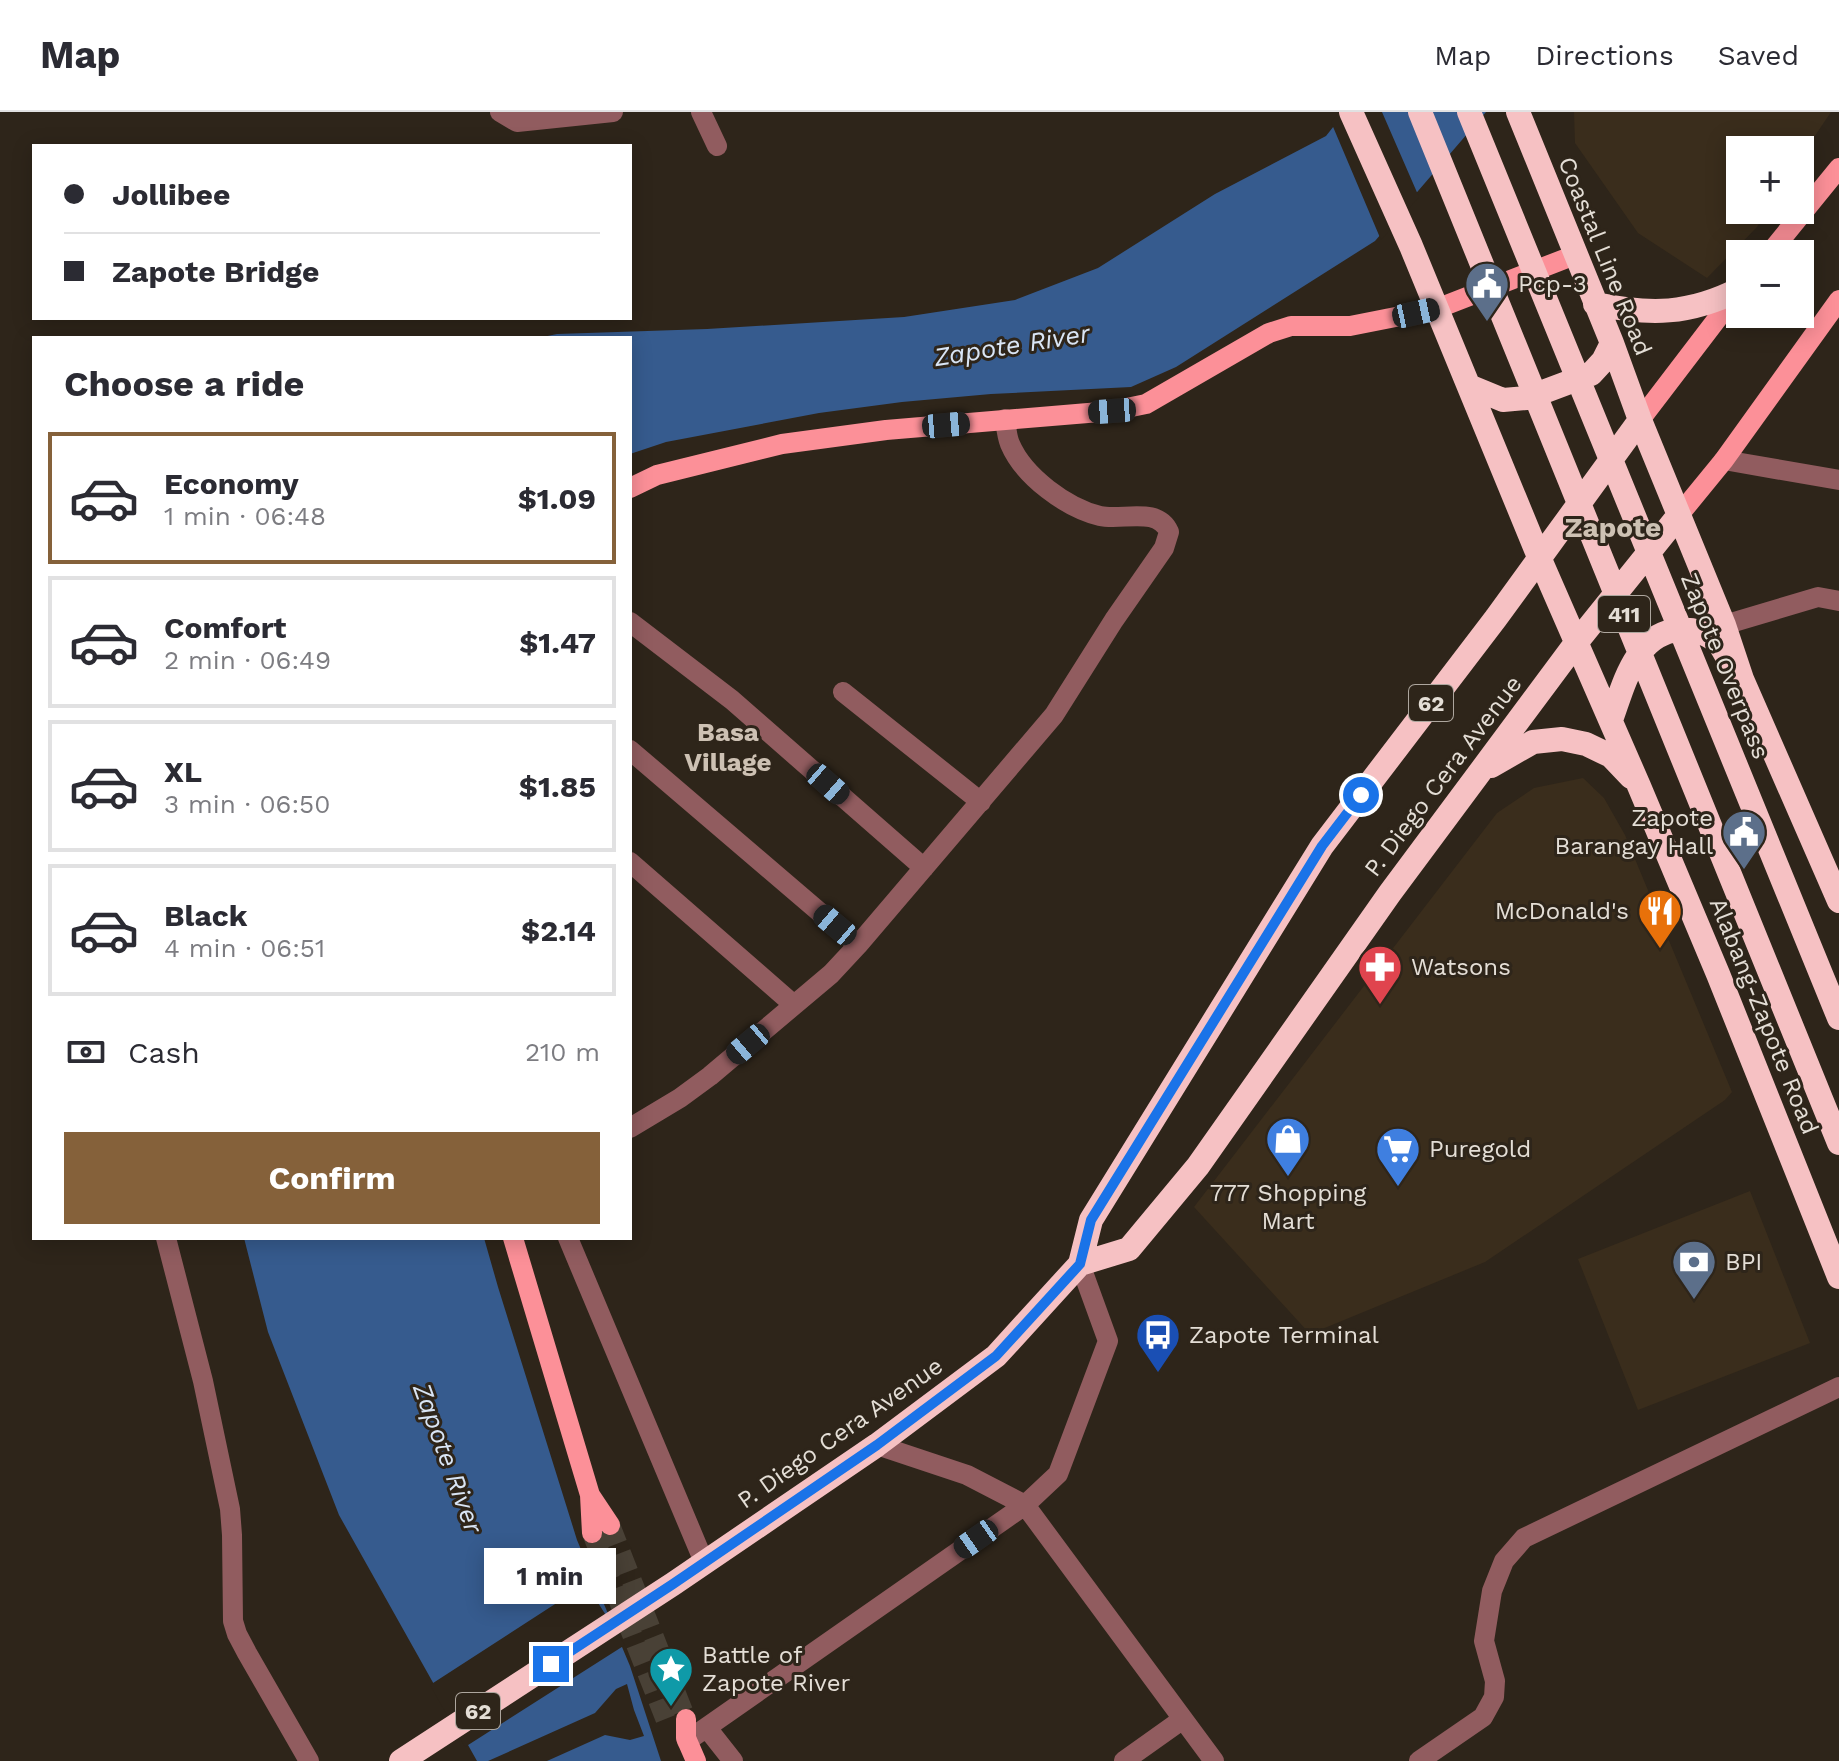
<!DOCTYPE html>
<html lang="en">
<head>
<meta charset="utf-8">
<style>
  :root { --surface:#fff; --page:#f7f7f7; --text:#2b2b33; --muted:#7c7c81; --line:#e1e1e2; --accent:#85613a }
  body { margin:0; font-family:"Work Sans",sans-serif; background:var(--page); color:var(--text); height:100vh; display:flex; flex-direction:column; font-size:30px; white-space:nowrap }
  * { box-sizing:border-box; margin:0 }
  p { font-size:26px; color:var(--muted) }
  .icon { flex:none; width:44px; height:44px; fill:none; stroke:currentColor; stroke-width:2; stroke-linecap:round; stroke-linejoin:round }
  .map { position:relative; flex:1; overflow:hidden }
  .panel { position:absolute; left:32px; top:224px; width:600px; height:904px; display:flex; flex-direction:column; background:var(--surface); border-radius:0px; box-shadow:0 4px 20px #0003 }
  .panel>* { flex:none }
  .hud { position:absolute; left:32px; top:32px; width:600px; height:176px; border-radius:0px; box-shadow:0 4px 20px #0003; display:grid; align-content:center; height:176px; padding:0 32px; background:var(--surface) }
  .fabs { position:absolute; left:1726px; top:24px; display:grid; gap:16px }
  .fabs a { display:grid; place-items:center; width:88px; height:88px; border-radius:0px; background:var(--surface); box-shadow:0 4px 20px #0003; font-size:40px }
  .end { position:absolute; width:36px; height:36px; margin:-18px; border:10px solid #1a73e8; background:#fff; box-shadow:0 0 0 4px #fff }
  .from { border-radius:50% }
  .bubble { position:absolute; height:56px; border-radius:0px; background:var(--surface); box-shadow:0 4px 20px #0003; font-size:26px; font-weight:700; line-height:56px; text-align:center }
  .car { position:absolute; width:24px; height:48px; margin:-24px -12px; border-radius:10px; box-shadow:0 0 6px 2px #0007; background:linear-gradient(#222 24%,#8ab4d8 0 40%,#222 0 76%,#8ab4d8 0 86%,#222 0) }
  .hud b { display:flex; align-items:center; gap:28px; height:76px; font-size:30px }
  .hud b+b { border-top:2px solid var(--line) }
  .hud i { width:20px; height:20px; background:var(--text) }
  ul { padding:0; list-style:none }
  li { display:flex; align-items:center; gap:24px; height:132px; margin:0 16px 12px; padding:0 16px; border:4px solid var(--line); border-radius:0px }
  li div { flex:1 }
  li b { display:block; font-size:30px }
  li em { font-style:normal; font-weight:700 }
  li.active { border-color:var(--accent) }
  li>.icon { width:72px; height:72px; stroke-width:1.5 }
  h2 { padding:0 32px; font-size:36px; line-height:96px }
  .pay { display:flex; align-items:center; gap:20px; height:88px; padding:0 32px; font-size:30px }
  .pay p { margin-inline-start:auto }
  .button { display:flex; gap:16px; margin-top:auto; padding:16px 32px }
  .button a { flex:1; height:92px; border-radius:0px; background:var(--accent); color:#fff; font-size:32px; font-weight:700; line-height:92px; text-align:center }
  header { display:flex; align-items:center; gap:48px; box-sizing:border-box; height:112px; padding:0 40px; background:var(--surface); border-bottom:2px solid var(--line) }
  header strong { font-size:38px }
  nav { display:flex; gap:44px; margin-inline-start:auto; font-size:28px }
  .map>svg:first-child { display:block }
  .built { fill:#3a2d1c }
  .water { fill:#365b8e }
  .pier { fill:#2e251a }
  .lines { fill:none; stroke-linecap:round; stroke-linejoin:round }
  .major-tunnel { stroke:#494136; stroke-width:20; stroke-dasharray:20 10; stroke-linecap:butt }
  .minor { stroke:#915c5f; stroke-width:20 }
  .major { stroke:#fc9098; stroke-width:20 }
  .highway { stroke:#f6c1c3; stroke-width:24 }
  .route { stroke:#1a73e8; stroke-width:10 }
  .labels { text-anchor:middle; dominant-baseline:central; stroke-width:6; stroke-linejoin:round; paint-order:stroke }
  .shield { fill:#2e251a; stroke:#ada69e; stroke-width:2 }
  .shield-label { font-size:22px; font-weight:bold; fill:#e4ded6 }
  .street-label { font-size:24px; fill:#e4ded6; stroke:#2e251a }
  .poi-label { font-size:24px; fill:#e4ded6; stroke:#2e251a; text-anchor:start }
  .water-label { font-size:26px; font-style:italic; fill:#d9e5f5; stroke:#2e251a }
  .neighbourhood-label { font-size:26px; font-weight:bold; fill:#cdc1b3; stroke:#2e251a }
  .quarter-label { font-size:28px; font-weight:bold; fill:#cdc1b3; stroke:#2e251a }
</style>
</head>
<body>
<header>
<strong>Map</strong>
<nav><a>Map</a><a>Directions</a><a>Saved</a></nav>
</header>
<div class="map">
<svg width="1839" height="1649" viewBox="0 0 1839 1649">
  <rect width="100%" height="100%" fill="#2e251a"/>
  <path class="built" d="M1574,0H1831L1800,46V38H1740V98H1768L1757,115L1707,166L1638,121L1575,31Z
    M1583,666L1604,686L1625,723L1732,980L1725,988L1485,1150L1310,1222L1194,1095L1497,701L1534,676Z
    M1750,1079L1810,1231L1638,1298L1578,1147Z"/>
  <path class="water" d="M1345,0H1486L1375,129L1176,255L1131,275L991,282L902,290L819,301L666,330L630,342V226H538L557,222L707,217L904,205L1015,188L1098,156L1215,82L1326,24Z
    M244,1126H484L498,1175L577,1428L630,1554L661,1649H477L339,1403L268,1220Z"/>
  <path class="pier" d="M1339,0H1382L1419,85L1381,128L1331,10Z
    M586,1472L625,1533L465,1635L430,1573Z
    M627,1572L634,1598L644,1624L630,1628L605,1623L547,1649H488L595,1601L616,1577Z"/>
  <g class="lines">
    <path class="major-tunnel" d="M610,1413L686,1607
      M592,1421L669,1616"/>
    <path class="minor" d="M500,0L517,10L613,0
      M701,0L717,34
      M1724,348L1839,368
      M630,510L732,588L924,756
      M1724,513L1818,485L1839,489
      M843,580L981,690
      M630,638L858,833
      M630,750L794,893
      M630,1016L680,986L710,964L831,862L858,833L1054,603L1114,508L1164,436L1169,420C1158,394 1122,409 1100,404C1067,396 1024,365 1010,332C1007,325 1006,315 1005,307
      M166,1126L203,1269L230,1397L232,1423L233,1509L237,1522L247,1541L309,1649
      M568,1126L704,1450
      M877,1333L967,1363L1025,1393L1214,1649
      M707,1616L733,1649
      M687,1629L1025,1393L1058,1362L1108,1229L1080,1152
      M1124,1649L1183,1607
      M1419,1649L1483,1605L1494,1585L1495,1569L1484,1529L1492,1479L1504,1449L1524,1426L1839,1275"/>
    <path class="major" d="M1769,142L1839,56
      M1640,308L1740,177
      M630,376L657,363L782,332L886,318L1112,299L1146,292L1269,221L1291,214H1350L1436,197L1575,143
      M1679,403L1724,348L1839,188
      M513,1126L590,1383L592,1421
      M590,1383L610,1413
      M686,1607V1626L696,1649"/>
    <path class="highway" d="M1351,0L1411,134L1539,445L1639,674L1718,862L1839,1165
      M1420,0L1839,1031
      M1469,0L1839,906
      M1518,0L1612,231L1640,308L1724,513L1742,567L1839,789
      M1595,192C1650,203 1689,203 1740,177
      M1469,274L1503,288L1527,286L1591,262L1603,249L1612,231
      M1611,608C1619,586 1625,563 1638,544C1655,517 1688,509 1715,528C1721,532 1725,542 1729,548
      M1491,654L1533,630L1562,627L1586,632L1611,644L1631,665
      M1080,1152L1129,1137L1198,1054L1390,781L1576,531L1679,403
      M401,1649L673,1472L877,1333L996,1244L1080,1152L1091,1108L1322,734L1496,506L1640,308"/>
  </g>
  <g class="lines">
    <path class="route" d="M551,1552L673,1472L877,1333L996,1244L1080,1152L1091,1108L1322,734L1361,683"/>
  </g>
  <defs>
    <g id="civic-pin" transform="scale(2.3)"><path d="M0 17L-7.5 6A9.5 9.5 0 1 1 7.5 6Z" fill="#5c6f8a" stroke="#2e251a"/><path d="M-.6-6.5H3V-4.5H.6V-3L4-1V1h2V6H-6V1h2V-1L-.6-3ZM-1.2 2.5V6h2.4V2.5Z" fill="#fff"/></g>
    <g id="restaurant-pin" transform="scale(2.3)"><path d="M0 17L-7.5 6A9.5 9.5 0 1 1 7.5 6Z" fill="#e8710a" stroke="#2e251a"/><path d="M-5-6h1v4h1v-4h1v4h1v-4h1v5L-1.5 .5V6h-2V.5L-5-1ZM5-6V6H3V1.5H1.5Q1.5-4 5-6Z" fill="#fff"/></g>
    <g id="pharmacy-pin" transform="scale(2.3)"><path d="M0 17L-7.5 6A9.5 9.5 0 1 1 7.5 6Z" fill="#e0444e" stroke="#2e251a"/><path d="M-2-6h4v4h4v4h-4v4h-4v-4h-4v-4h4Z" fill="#fff"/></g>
    <g id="shop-pin" transform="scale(2.3)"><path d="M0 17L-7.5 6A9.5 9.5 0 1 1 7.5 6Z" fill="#3f7fe0" stroke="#2e251a"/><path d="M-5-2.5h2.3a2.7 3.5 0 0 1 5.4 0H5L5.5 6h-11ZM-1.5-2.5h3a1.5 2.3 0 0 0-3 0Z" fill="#fff"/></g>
    <g id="supermarket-pin" transform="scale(2.3)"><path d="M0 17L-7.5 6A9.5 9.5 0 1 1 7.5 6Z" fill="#3f7fe0" stroke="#2e251a"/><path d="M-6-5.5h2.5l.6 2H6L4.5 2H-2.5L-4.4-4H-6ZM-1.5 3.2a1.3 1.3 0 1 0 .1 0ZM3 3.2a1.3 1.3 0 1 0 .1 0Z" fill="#fff"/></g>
    <g id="bank-pin" transform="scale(2.3)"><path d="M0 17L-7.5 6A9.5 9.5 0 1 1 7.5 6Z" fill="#5c6f8a" stroke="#2e251a"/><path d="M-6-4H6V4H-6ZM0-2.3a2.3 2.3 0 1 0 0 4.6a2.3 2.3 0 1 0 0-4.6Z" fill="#fff"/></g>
    <g id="bus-pin" transform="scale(2.3)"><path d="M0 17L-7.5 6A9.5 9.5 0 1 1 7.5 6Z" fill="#1a4fb4" stroke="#2e251a"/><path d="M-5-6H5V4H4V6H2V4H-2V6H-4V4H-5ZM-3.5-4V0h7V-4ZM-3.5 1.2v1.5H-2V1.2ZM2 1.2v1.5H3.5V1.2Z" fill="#fff"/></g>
    <g id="sight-pin" transform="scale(2.3)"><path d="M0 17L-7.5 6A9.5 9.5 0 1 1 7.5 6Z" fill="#0f9aa8" stroke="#2e251a"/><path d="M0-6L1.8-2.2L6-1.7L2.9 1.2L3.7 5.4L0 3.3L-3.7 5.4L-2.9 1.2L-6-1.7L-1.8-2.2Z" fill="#fff"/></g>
  </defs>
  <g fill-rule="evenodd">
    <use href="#civic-pin" x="1487" y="172"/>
    <use href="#civic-pin" x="1744" y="720"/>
    <use href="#restaurant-pin" x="1660" y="799"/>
    <use href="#pharmacy-pin" x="1380" y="855"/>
    <use href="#shop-pin" x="1288" y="1027"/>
    <use href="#supermarket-pin" x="1398" y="1037"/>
    <use href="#bank-pin" x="1694" y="1150"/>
    <use href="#bus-pin" x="1158" y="1223"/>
    <use href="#sight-pin" x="671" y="1557"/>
  </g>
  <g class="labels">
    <g class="shield">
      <rect x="1598" y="484" width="52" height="36" rx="6"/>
      <rect x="1409" y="573" width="44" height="36" rx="6"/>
      <rect x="456" y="1581" width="44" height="36" rx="6"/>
    </g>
    <g class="shield-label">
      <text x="1624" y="502">411</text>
      <text x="1431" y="591">62</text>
      <text x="478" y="1599">62</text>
    </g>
    <g class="street-label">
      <text transform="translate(1605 144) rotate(68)">Coastal Line Road</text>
      <text transform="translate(1725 554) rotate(68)">Zapote Overpass</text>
      <text transform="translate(1443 664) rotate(-53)">P. Diego Cera Avenue</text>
      <text transform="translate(1764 904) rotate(68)">Alabang-Zapote Road</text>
      <text transform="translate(840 1321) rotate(-35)">P. Diego Cera Avenue</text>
    </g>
    <g class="poi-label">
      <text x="1518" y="172">Pcp-3</text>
      <text x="1713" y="706" text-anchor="end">Zapote<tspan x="1713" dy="28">Barangay Hall</tspan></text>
      <text x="1629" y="799" text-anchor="end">McDonald's</text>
      <text x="1411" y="855">Watsons</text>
      <text x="1429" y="1037">Puregold</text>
      <text x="1288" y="1081" text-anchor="middle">777 Shopping<tspan x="1288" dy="28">Mart</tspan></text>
      <text x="1725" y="1150">BPI</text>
      <text x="1189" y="1223">Zapote Terminal</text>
      <text x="702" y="1543">Battle of<tspan x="702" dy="28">Zapote River</tspan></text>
    </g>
    <g class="water-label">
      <text transform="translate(1012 233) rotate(-9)">Zapote River</text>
      <text transform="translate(448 1346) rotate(70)">Zapote River</text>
    </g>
    <g class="neighbourhood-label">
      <text x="728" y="620">Basa<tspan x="728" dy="30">Village</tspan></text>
    </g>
    <g class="quarter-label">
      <text x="1613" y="415">Zapote</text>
    </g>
  </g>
</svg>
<div class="fabs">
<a>+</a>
<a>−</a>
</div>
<i class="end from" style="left:1361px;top:683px"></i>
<i class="end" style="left:551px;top:1552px"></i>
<div class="bubble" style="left:484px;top:1436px;width:132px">1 min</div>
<i class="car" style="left:1416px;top:201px;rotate:78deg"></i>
<i class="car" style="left:1112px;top:299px;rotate:266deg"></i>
<i class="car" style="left:946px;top:313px;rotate:85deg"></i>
<i class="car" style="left:828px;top:672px;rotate:131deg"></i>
<i class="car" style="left:835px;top:813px;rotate:310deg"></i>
<i class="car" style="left:748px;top:932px;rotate:230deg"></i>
<i class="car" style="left:976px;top:1427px;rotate:235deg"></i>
<div class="hud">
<b><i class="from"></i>Jollibee</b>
<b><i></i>Zapote Bridge</b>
</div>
<section class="panel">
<h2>Choose a ride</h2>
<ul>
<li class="active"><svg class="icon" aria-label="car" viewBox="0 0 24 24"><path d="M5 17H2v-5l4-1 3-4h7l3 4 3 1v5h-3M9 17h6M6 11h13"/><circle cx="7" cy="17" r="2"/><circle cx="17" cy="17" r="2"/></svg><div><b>Economy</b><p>1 min · 06:48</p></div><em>$1.09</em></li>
<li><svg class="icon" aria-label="car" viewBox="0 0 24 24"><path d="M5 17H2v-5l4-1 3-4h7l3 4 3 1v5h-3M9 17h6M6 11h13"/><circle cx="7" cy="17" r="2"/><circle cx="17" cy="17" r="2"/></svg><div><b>Comfort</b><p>2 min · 06:49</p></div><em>$1.47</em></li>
<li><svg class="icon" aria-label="car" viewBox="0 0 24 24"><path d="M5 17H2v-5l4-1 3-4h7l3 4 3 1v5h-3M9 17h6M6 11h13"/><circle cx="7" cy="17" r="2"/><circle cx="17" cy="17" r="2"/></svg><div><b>XL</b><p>3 min · 06:50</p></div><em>$1.85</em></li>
<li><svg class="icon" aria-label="car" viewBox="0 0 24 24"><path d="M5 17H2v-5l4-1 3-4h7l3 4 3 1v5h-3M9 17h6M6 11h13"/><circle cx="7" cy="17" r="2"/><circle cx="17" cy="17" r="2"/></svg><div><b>Black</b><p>4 min · 06:51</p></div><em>$2.14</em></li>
</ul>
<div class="pay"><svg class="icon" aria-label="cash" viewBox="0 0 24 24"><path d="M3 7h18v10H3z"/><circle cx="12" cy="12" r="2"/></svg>Cash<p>210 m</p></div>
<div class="button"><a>Confirm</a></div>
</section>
</div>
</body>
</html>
